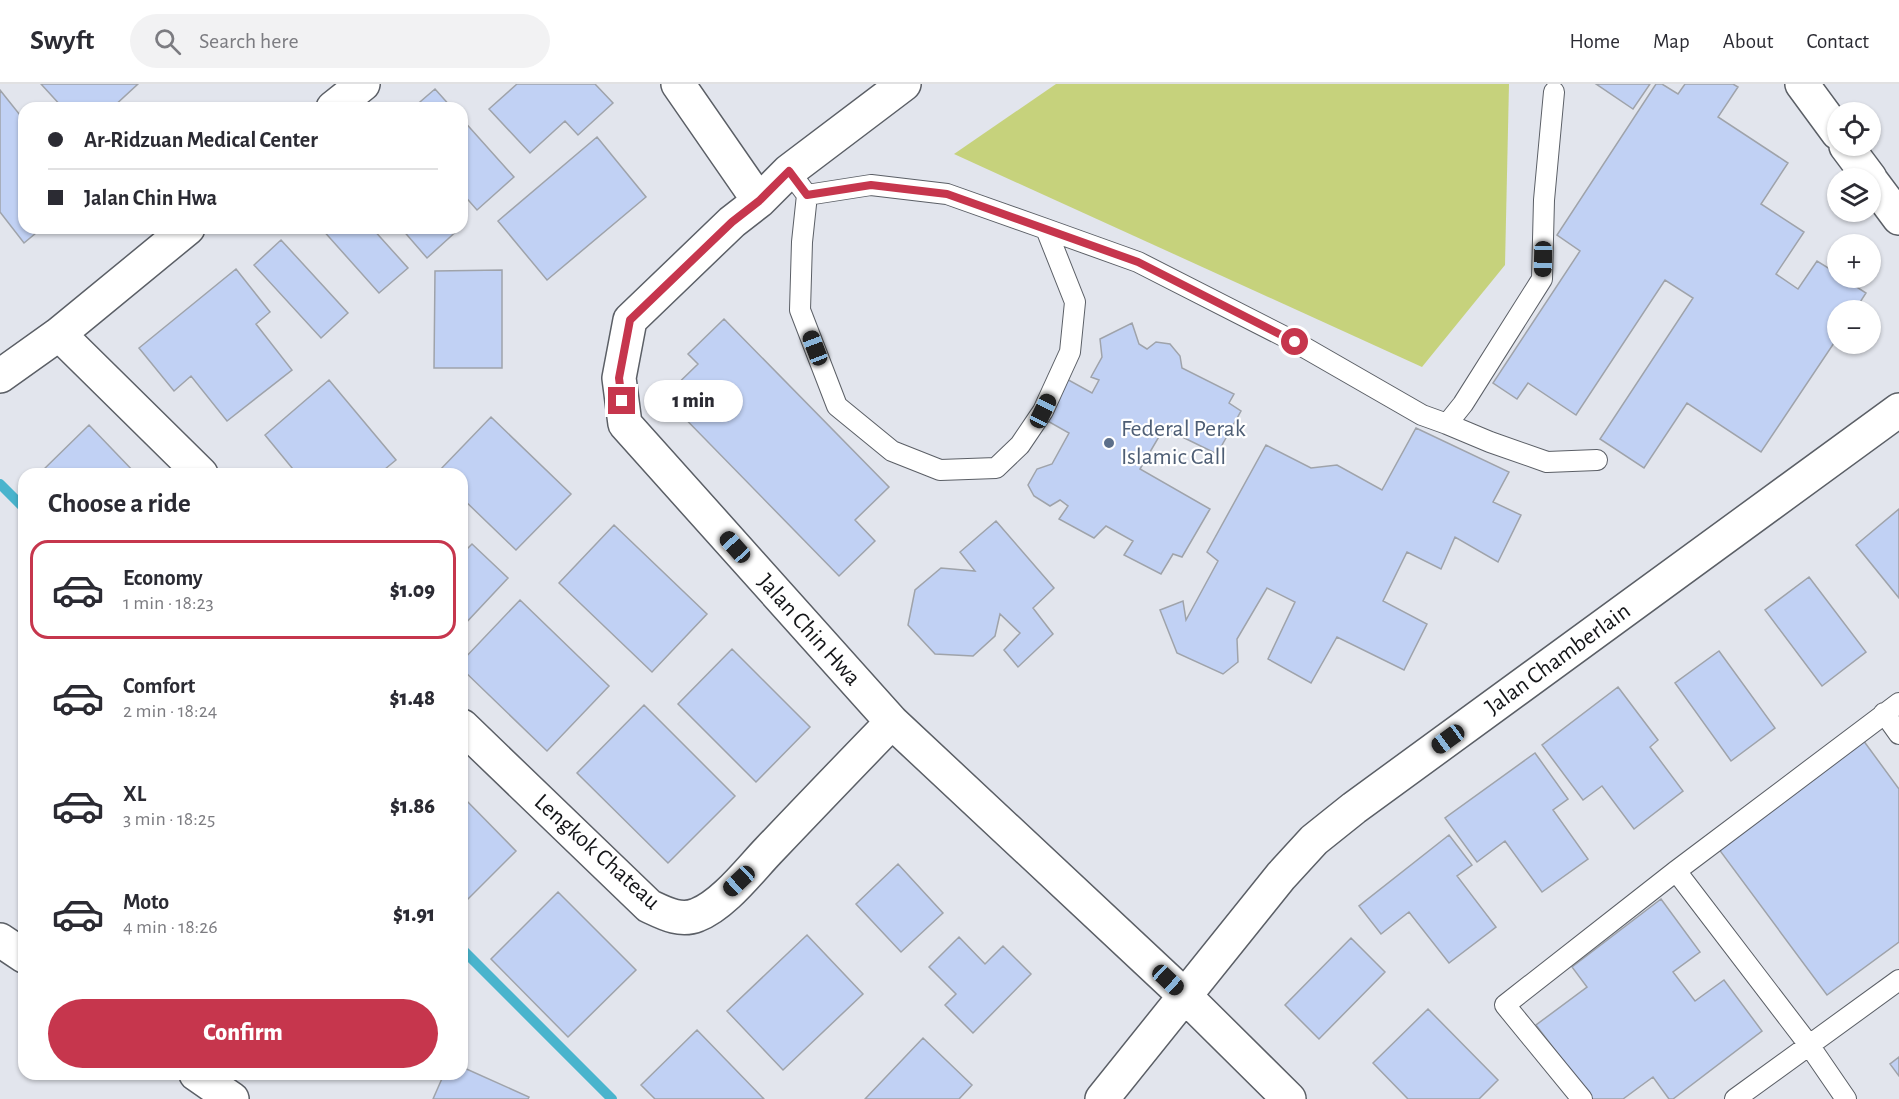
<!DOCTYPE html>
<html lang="en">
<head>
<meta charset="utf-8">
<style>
  :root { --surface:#fff; --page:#f2f2f3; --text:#2b2b33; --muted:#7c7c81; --line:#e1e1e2; --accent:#c6364d }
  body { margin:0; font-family:"Alegreya Sans",sans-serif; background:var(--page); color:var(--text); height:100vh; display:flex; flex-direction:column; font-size:22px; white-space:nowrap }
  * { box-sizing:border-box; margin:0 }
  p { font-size:20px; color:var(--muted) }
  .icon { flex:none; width:33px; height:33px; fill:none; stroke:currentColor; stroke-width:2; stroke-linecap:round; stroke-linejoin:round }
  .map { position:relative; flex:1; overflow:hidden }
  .sheet { position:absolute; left:18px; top:384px; width:450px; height:612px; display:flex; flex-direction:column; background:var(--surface); border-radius:18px; box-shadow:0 2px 4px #0004 }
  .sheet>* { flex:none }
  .banner { position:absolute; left:18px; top:18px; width:450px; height:132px; border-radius:18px; box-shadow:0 2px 4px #0004; display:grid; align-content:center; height:132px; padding:0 30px; background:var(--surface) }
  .tools { position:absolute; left:1827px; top:18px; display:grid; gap:12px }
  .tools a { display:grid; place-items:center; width:54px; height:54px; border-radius:50%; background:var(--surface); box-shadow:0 2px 4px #0004; font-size:30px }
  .end { position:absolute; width:27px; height:27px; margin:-14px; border:8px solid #c6364d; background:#fff; box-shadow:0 0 0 3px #fff }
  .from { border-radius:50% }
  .bubble { position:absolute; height:42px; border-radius:21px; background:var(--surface); box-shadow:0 2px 4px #0004; font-size:20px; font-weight:800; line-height:42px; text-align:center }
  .car { position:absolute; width:18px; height:36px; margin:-18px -9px; border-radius:8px; box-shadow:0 0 4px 2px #0007; background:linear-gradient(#222 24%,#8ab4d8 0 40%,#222 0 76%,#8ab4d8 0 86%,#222 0) }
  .banner b { display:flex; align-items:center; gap:21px; height:57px; font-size:22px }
  .banner b+b { border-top:2px solid var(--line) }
  .banner i { width:15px; height:15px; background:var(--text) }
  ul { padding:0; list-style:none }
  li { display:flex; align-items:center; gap:18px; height:99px; margin:0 12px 9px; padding:0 18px; border:3px solid transparent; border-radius:18px }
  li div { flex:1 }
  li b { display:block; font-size:22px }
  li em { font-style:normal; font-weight:800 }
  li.selected { border-color:var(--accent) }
  li>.icon { width:54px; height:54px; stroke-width:1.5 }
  h2 { padding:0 30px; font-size:27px; line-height:72px }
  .primary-button { display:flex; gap:12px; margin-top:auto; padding:12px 30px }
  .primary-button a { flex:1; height:69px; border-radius:36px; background:var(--accent); color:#fff; font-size:24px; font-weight:800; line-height:69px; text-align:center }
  header { display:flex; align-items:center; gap:36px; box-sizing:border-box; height:84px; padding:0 30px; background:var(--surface); border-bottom:2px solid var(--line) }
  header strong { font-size:28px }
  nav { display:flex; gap:33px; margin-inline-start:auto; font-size:21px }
  .search { width:420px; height:54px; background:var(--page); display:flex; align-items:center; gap:15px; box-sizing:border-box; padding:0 21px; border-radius:33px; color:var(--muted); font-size:22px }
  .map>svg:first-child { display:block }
  .green { fill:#c6d27c }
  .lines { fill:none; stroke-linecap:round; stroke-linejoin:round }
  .stream { stroke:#49b4cd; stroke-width:10 }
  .building { fill:#c1d1f4; stroke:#9fa3aa; stroke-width:1.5 }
  .service-casing { stroke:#5b5f66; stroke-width:22 }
  .minor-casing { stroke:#5b5f66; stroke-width:36 }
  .service { stroke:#fff; stroke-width:20 }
  .minor { stroke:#fff; stroke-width:33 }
  .route { stroke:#c6364d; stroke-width:8 }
  .service-dot { fill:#5c6f8a; stroke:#fff; stroke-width:2 }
  .labels { text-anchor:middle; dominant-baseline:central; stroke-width:4.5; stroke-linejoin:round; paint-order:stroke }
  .service-label { font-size:24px; fill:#4e5e75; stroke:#fff; text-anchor:start }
  .street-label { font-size:24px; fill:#141518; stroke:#fff }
</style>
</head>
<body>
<header>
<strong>Swyft</strong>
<div class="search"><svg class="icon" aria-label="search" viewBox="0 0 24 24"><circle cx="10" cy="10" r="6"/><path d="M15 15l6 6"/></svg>Search here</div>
<nav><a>Home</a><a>Map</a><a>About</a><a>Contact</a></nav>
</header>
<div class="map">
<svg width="1899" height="1015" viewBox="0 0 1899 1015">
  <rect width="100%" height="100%" fill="#e2e5ed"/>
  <path class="green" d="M1056,0H1509L1505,181L1422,283L954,70Z"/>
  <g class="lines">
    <path class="stream" d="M0,400L24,424
      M462,865L612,1015"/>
  </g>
  <path class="building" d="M41,0H138L112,24H63Z
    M517,0H595L613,19L578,51L565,37L530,69L489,25Z
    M1596,0H1650L1633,25Z
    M1656,0H1662L1678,10L1685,0H1733L1738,3L1718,33L1788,79L1761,120L1804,148L1776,190L1798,205L1817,177L1838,190V194H1843L1866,209L1855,226H1838V253L1761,368L1687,319L1644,384L1600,355L1693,214L1665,196L1576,331L1528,299L1517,315L1493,299L1580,167L1557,151Z
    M435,5L452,24H413Z
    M0,6L24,36V144H42L24,159L0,128Z
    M462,35L514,93L477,126L462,109Z
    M597,53L646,113L547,196L498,137Z
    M321,144H372L408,184L379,209Z
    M401,144H460L427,174Z
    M281,156L348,229L321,254L254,181Z
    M236,185L270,228L256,240L292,286L227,337L191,292L174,307L139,264Z
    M502,186V284H434L435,187Z
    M724,235L889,403L855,436L875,457L839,492L664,313L698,280L688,270Z
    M1132,239L1139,260L1147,265L1156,258L1170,260L1180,272L1182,284L1234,310L1229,319L1241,327L1217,370L1164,344L1140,385L1210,425L1182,473L1173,470L1161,490L1124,471L1133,457L1106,442L1094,454L1059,435L1068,422L1060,416L1050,422L1034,412L1028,401L1037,385L1052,380L1069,349L1044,335L1065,294L1092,309L1099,296L1091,293L1102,273L1100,255Z
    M329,296L396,376L379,390H297L265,351Z
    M491,333L571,410L516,466L462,414V390L437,389Z
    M89,341L136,390H39Z
    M1416,344L1509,388L1493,418L1521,431L1498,478L1455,453L1441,485L1407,468L1383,517L1427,540L1404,586L1337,553L1311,599L1268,575L1295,518L1267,504L1237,555L1238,578L1223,590L1177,569L1160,526L1183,517L1186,536L1218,477L1207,468L1266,361L1311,384L1337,381L1382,406Z
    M1899,425V514L1856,461Z
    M996,437L1054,504L1033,524L1053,550L1018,583L1004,566L1020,549L1000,530L995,552L973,572L935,570L908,541L915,506L941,484L975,487L960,468Z
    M614,441L707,530L652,588L559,499Z
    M472,460L508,494L462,543V470Z
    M1809,493L1866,568L1822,602L1765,526Z
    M520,516L609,602L547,667L462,585V577Z
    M732,565L810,643L756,698L678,620Z
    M1719,567L1775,644L1731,677L1675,599Z
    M1618,603L1658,656L1650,663L1683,707L1634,745L1602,702L1583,716L1542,661Z
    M644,621L735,712L668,779L577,689Z
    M1863,656L1899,705V858L1827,911L1718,764Z
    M1535,669L1568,715L1553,726L1588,775L1542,808L1505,757L1477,778L1445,734Z
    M462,712L516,767L462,821Z
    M1449,751L1472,781L1457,792L1496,843L1449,879L1409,828L1381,850L1359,822Z
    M898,780L943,829L901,868L856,820Z
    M558,808L636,886L568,953L491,875Z
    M1661,815L1700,868L1673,888L1695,917L1724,896L1762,947L1673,1015H1669L1653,993L1623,1015H1592L1536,941L1587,903L1572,883Z
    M807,851L863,910L783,986L727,927Z
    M959,853L985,880L1003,862L1031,890L973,949L945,921L956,910L929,883Z
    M1351,854L1385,888L1319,955L1285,921Z
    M1428,925L1498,996L1479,1015H1408L1373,979Z
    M697,946L764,1015H655L641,1001Z
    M923,954L972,1001L959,1015H865Z
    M1899,973V992L1890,980Z
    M462,983L529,1013L528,1015H433L444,990H462Z"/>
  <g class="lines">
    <g class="service-casing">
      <path id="service" d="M789,87L807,111L871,101L947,110L1046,145L1138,178L1295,258L1422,331L1447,340L1463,320L1542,195L1544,116L1554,8
        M807,111L802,158L800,226L837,322L892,367L940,386L996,384L1020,361L1043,327L1070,268L1075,218L1046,145
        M1447,340L1490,358L1547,378L1597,376
        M1884,629L1899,650
        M1676,787L1809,961L1846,1015
        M1582,1015L1505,921L1676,787L1899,619
        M1735,1015L1899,896"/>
    </g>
    <g class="minor-casing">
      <path id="minor" d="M678,0L759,117
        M904,0L789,87L759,117L732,138L630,236L619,294L625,340L892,638L1185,912L1289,1015
        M1802,0L1838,49
        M333,24L363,0
        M1846,62L1870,94
        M1870,95L1899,134
        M59,250L201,390
        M0,292L59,250L188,144
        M462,642L649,822C664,829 680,838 697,831C723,821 749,787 768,767C809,724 850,681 892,638
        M0,856L24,872
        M196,990L232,1015
        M1102,1015L1281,792L1314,756L1354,724L1899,326"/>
    </g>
    <use href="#service" class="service"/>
    <use href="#minor" class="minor"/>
  </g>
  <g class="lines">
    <path class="route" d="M622,317L619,294L630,236L732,138L759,117L789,87L807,111L871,101L947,110L1138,178L1295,258"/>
  </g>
  <circle class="service-dot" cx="1109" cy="359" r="6"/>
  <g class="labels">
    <g class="service-label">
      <text x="1121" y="345">Federal Perak<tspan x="1121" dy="28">Islamic Call</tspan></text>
    </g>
    <g class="street-label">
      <text transform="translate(809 546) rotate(48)">Jalan Chin Hwa</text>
      <text transform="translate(1558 575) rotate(-36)">Jalan Chamberlain</text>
      <text transform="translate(597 768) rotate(42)">Lengkok Chateau</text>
    </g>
  </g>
</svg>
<div class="tools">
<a><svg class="icon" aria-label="locate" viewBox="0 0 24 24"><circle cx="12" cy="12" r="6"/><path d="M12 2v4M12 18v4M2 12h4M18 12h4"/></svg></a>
<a><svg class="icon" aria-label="layers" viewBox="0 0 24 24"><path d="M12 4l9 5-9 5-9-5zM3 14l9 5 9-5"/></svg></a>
<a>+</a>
<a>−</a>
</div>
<i class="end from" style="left:1295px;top:258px"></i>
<i class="end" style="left:622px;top:317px"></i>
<div class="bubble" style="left:644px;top:296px;width:99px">1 min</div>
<i class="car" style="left:1543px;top:175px;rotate:181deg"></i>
<i class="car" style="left:815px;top:264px;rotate:339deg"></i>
<i class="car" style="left:1043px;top:327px;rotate:26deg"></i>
<i class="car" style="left:735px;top:463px;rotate:318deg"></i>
<i class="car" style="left:1448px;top:655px;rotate:234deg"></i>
<i class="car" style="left:739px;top:797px;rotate:227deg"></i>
<i class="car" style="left:1168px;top:896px;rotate:133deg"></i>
<div class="banner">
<b><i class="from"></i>Ar-Ridzuan Medical Center</b>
<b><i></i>Jalan Chin Hwa</b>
</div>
<section class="sheet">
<h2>Choose a ride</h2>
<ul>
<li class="selected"><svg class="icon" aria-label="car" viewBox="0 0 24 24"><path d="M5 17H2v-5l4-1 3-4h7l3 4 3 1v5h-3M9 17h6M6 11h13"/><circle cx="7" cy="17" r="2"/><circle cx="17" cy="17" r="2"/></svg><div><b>Economy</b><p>1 min · 18:23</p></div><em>$1.09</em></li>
<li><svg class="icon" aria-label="car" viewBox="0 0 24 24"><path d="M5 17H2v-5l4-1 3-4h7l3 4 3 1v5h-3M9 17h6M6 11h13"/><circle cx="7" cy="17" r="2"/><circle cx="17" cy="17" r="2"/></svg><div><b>Comfort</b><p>2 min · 18:24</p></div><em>$1.48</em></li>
<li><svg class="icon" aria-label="car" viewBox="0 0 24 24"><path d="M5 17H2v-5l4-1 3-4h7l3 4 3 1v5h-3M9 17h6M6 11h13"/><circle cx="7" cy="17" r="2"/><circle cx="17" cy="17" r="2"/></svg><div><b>XL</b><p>3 min · 18:25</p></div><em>$1.86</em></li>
<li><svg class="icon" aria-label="car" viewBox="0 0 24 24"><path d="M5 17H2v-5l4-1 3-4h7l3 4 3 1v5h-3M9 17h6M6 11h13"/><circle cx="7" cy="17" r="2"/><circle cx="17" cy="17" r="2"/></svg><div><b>Moto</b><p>4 min · 18:26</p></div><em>$1.91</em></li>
</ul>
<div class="primary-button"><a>Confirm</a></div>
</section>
</div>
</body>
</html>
